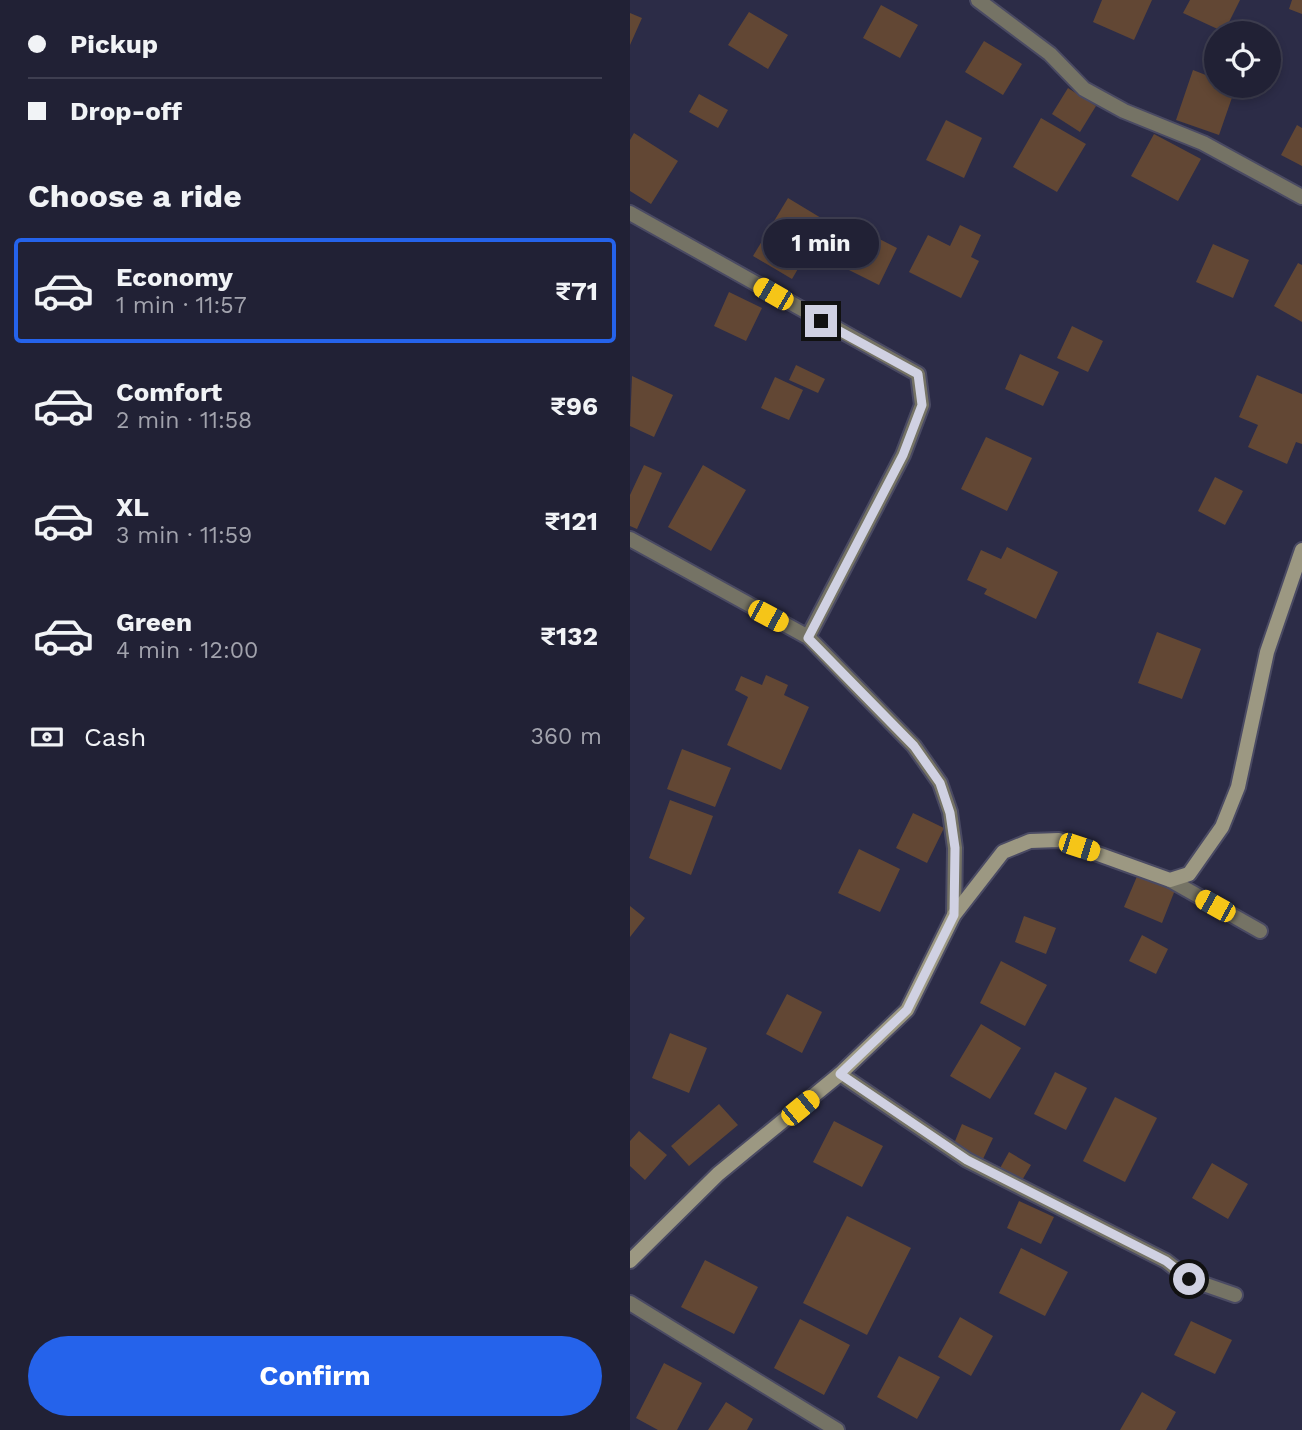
<!DOCTYPE html>
<html lang="en">
<head>
<meta charset="utf-8">
<style>
  :root { --surface:#212135; --page:#29293d; --text:#f1f3f6; --muted:#a2a3ad; --line:#3e3e50; --accent:#2563eb }
  body { margin:0; font-family:"Work Sans",sans-serif; background:var(--page); color:var(--text); height:100vh; display:flex; flex-direction:column; font-size:26px; white-space:nowrap }
  * { box-sizing:border-box; margin:0 }
  p { font-size:23px; color:var(--muted) }
  .icon { flex:none; width:38px; height:38px; fill:none; stroke:currentColor; stroke-width:2; stroke-linecap:round; stroke-linejoin:round }
  .map { position:relative; flex:1; overflow:hidden }
  .drawer { display:flex; flex-direction:column; background:var(--surface); width:630px }
  .drawer>* { flex:none }
  .hud { display:grid; align-content:center; height:154px; padding:0 28px; background:var(--surface) }
  .fabs { position:absolute; left:574px; top:21px; display:grid; gap:14px }
  .fabs a { display:grid; place-items:center; width:77px; height:77px; border-radius:50%; background:var(--surface); box-shadow:0 4px 10px #0003,0 0 0 2px var(--line); font-size:35px }
  .end { position:absolute; width:32px; height:32px; margin:-16px; border:9px solid #d0d1e2; background:#111; box-shadow:0 0 0 4px #111 }
  .from { border-radius:50% }
  .bubble { position:absolute; height:49px; border-radius:24px; background:var(--surface); box-shadow:0 4px 10px #0003,0 0 0 2px var(--line); font-size:23px; font-weight:700; line-height:49px; text-align:center }
  .car { position:absolute; width:21px; height:42px; margin:-21px -10px; border-radius:9px; box-shadow:0 0 5px 2px #0007; background:linear-gradient(#f5c518 24%,#345 0 40%,#f5c518 0 76%,#345 0 86%,#f5c518 0) }
  .hud b { display:flex; align-items:center; gap:24px; height:66px; font-size:26px }
  .hud b+b { border-top:2px solid var(--line) }
  .hud i { width:18px; height:18px; background:var(--text) }
  ul { padding:0; list-style:none }
  li { display:flex; align-items:center; gap:21px; height:105px; margin:0 14px 10px; padding:0 14px; border:4px solid transparent; border-radius:7px }
  li div { flex:1 }
  li b { display:block; font-size:26px }
  li em { font-style:normal; font-weight:700 }
  li.selected { border-color:var(--accent) }
  li>.icon { width:63px; height:63px; stroke-width:1.5 }
  h2 { padding:0 28px; font-size:32px; line-height:84px }
  .pay { display:flex; align-items:center; gap:18px; height:77px; padding:0 28px; font-size:26px }
  .pay p { margin-inline-start:auto }
  .cta { display:flex; gap:14px; margin-top:auto; padding:14px 28px }
  .cta a { flex:1; height:80px; border-radius:42px; background:var(--accent); color:#fff; font-size:28px; font-weight:700; line-height:80px; text-align:center }
  main { display:flex; flex:1; min-height:0 }
  .map>svg:first-child { display:block }
  .building { fill:#624734 }
  .lines { fill:none; stroke-linecap:round; stroke-linejoin:round }
  .minor-casing { stroke:#4a4a63; stroke-width:18 }
  .secondary-casing { stroke:#4a4a63; stroke-width:18 }
  .minor { stroke:#757365; stroke-width:14 }
  .secondary { stroke:#9c9882; stroke-width:14 }
  .route { stroke:#d0d1e2; stroke-width:9 }
</style>
</head>
<body>
<main>
<section class="drawer">
<div class="hud">
<b><i class="from"></i>Pickup</b>
<b><i></i>Drop-off</b>
</div>
<h2>Choose a ride</h2>
<ul>
<li class="selected"><svg class="icon" aria-label="car" viewBox="0 0 24 24"><path d="M5 17H2v-5l4-1 3-4h7l3 4 3 1v5h-3M9 17h6M6 11h13"/><circle cx="7" cy="17" r="2"/><circle cx="17" cy="17" r="2"/></svg><div><b>Economy</b><p>1 min · 11:57</p></div><em>₹71</em></li>
<li><svg class="icon" aria-label="car" viewBox="0 0 24 24"><path d="M5 17H2v-5l4-1 3-4h7l3 4 3 1v5h-3M9 17h6M6 11h13"/><circle cx="7" cy="17" r="2"/><circle cx="17" cy="17" r="2"/></svg><div><b>Comfort</b><p>2 min · 11:58</p></div><em>₹96</em></li>
<li><svg class="icon" aria-label="car" viewBox="0 0 24 24"><path d="M5 17H2v-5l4-1 3-4h7l3 4 3 1v5h-3M9 17h6M6 11h13"/><circle cx="7" cy="17" r="2"/><circle cx="17" cy="17" r="2"/></svg><div><b>XL</b><p>3 min · 11:59</p></div><em>₹121</em></li>
<li><svg class="icon" aria-label="car" viewBox="0 0 24 24"><path d="M5 17H2v-5l4-1 3-4h7l3 4 3 1v5h-3M9 17h6M6 11h13"/><circle cx="7" cy="17" r="2"/><circle cx="17" cy="17" r="2"/></svg><div><b>Green</b><p>4 min · 12:00</p></div><em>₹132</em></li>
</ul>
<div class="pay"><svg class="icon" aria-label="cash" viewBox="0 0 24 24"><path d="M3 7h18v10H3z"/><circle cx="12" cy="12" r="2"/></svg>Cash<p>360 m</p></div>
<div class="cta"><a>Confirm</a></div>
</section>
<div class="map">
<svg width="672" height="1430" viewBox="0 0 672 1430">
  <rect width="100%" height="100%" fill="#2c2c47"/>
  <path class="building" d="M472,0H522L504,40L463,22Z
    M560,0H610L594,32L553,13Z
    M662,0H672V14L659,9Z
    M251,5L288,25L270,58L233,38Z
    M119,12L158,35L138,69L98,45Z
    M0,13L12,18L0,45Z
    M354,41L392,64L373,95L335,72Z
    M563,70L586,79V86H606L589,135L546,120Z
    M438,88L466,106L450,132L422,114Z
    M69,94L98,110L88,128L59,112Z
    M411,118L456,144L427,192L383,167Z
    M316,120L352,138L334,178L296,160Z
    M667,125L672,128V166L651,155Z
    M4,133L48,161L21,204L0,191V140Z
    M524,134L571,159L548,201L501,176Z
    M158,198L196,221L162,279L123,256Z
    M220,224L267,248L249,285L201,261Z
    M330,225L351,235L341,257L349,261L331,298L279,272L298,235L320,246Z
    M583,244L619,260L603,298L566,282Z
    M668,263L672,265V322L644,306Z
    M99,292L132,308L116,341L84,326Z
    M442,326L473,341L458,372L427,358Z
    M390,354L429,372L413,406L375,389Z
    M166,365L195,379L188,393L159,380Z
    M627,375L672,394V444L666,442L657,464L618,447L628,425L609,417Z
    M2,376L43,395L24,437L0,426Z
    M145,377L173,390L159,420L131,408Z
    M356,437L402,458L377,511L331,489Z
    M14,465L32,473L7,529L0,526V495Z
    M73,465L116,490L81,551L38,527Z
    M585,477L613,491L595,525L568,511Z
    M377,547L428,572L406,619L354,594L357,589L337,580L351,550L371,559Z
    M527,632L571,649L552,699L508,683Z
    M136,675L158,685L154,695L179,707L151,770L97,745L118,697L105,690L111,676L132,685Z
    M52,749L101,768L85,807L37,789Z
    M40,800L83,816L61,875L19,858Z
    M283,813L314,828L297,863L266,848Z
    M229,849L270,869L250,912L208,893Z
    M508,874L545,890L532,923L494,907Z
    M0,906L15,918L0,937Z
    M394,916L426,928L416,954L385,942Z
    M512,935L538,949L526,974L499,961Z
    M371,961L417,985L395,1026L350,1003Z
    M157,994L192,1012L172,1053L136,1034Z
    M351,1024L391,1048L360,1099L320,1076Z
    M40,1033L77,1048L59,1093L22,1078Z
    M425,1072L457,1088L436,1130L404,1114Z
    M485,1097L527,1118L495,1182L453,1161Z
    M89,1104L108,1125L59,1166L41,1146Z
    M204,1121L253,1146L232,1187L183,1162Z
    M332,1124L363,1138L353,1159L323,1146Z
    M9,1131L37,1155L15,1180L0,1166V1141Z
    M379,1152L401,1165L391,1182L369,1170Z
    M582,1163L618,1184L598,1219L562,1198Z
    M389,1201L424,1217L411,1244L377,1228Z
    M217,1216L281,1248L237,1335L173,1303Z
    M391,1248L438,1272L415,1316L369,1293Z
    M75,1260L128,1287L104,1334L51,1307Z
    M330,1317L363,1336L341,1376L308,1357Z
    M170,1319L220,1345L194,1395L144,1368Z
    M561,1321L602,1340L585,1374L544,1355Z
    M269,1356L310,1377L287,1419L247,1397Z
    M34,1363L72,1383L47,1430H28L6,1418Z
    M512,1392L546,1412L536,1430H490Z
    M96,1402L123,1419L117,1430H78Z"/>
  <g class="lines">
    <g class="minor-casing">
      <path id="minor" d="M348,0L420,54L454,89L494,111L573,143L672,197
        M0,213L288,374L292,405L273,455L178,637
        M0,539L178,637L284,746L310,783L320,812L325,848L324,915
        M540,880L630,931
        M210,1074L337,1160L536,1261L559,1279L605,1295
        M0,1303L207,1430"/>
    </g>
    <g class="secondary-casing">
      <path id="secondary" d="M0,1261L88,1174L210,1074L277,1010L324,915L373,852L400,841L429,840L540,880L559,874L592,827L608,787L637,652L672,550"/>
    </g>
    <use href="#minor" class="minor"/>
    <use href="#secondary" class="secondary"/>
  </g>
  <g class="lines">
    <path class="route" d="M191,321L288,374L292,405L273,455L178,638L284,746L310,783L320,813L325,848L324,915L277,1010L210,1074L337,1160L536,1261L559,1279"/>
  </g>
</svg>
<div class="fabs">
<a><svg class="icon" aria-label="locate" viewBox="0 0 24 24"><circle cx="12" cy="12" r="6"/><path d="M12 2v4M12 18v4M2 12h4M18 12h4"/></svg></a>
</div>
<i class="end from" style="left:559px;top:1279px"></i>
<i class="end" style="left:191px;top:321px"></i>
<div class="bubble" style="left:133px;top:219px;width:116px">1 min</div>
<i class="car" style="left:143px;top:294px;rotate:300deg"></i>
<i class="car" style="left:138px;top:616px;rotate:118deg"></i>
<i class="car" style="left:449px;top:847px;rotate:108deg"></i>
<i class="car" style="left:585px;top:906px;rotate:299deg"></i>
<i class="car" style="left:170px;top:1108px;rotate:51deg"></i>
</div>
</main>
</body>
</html>
